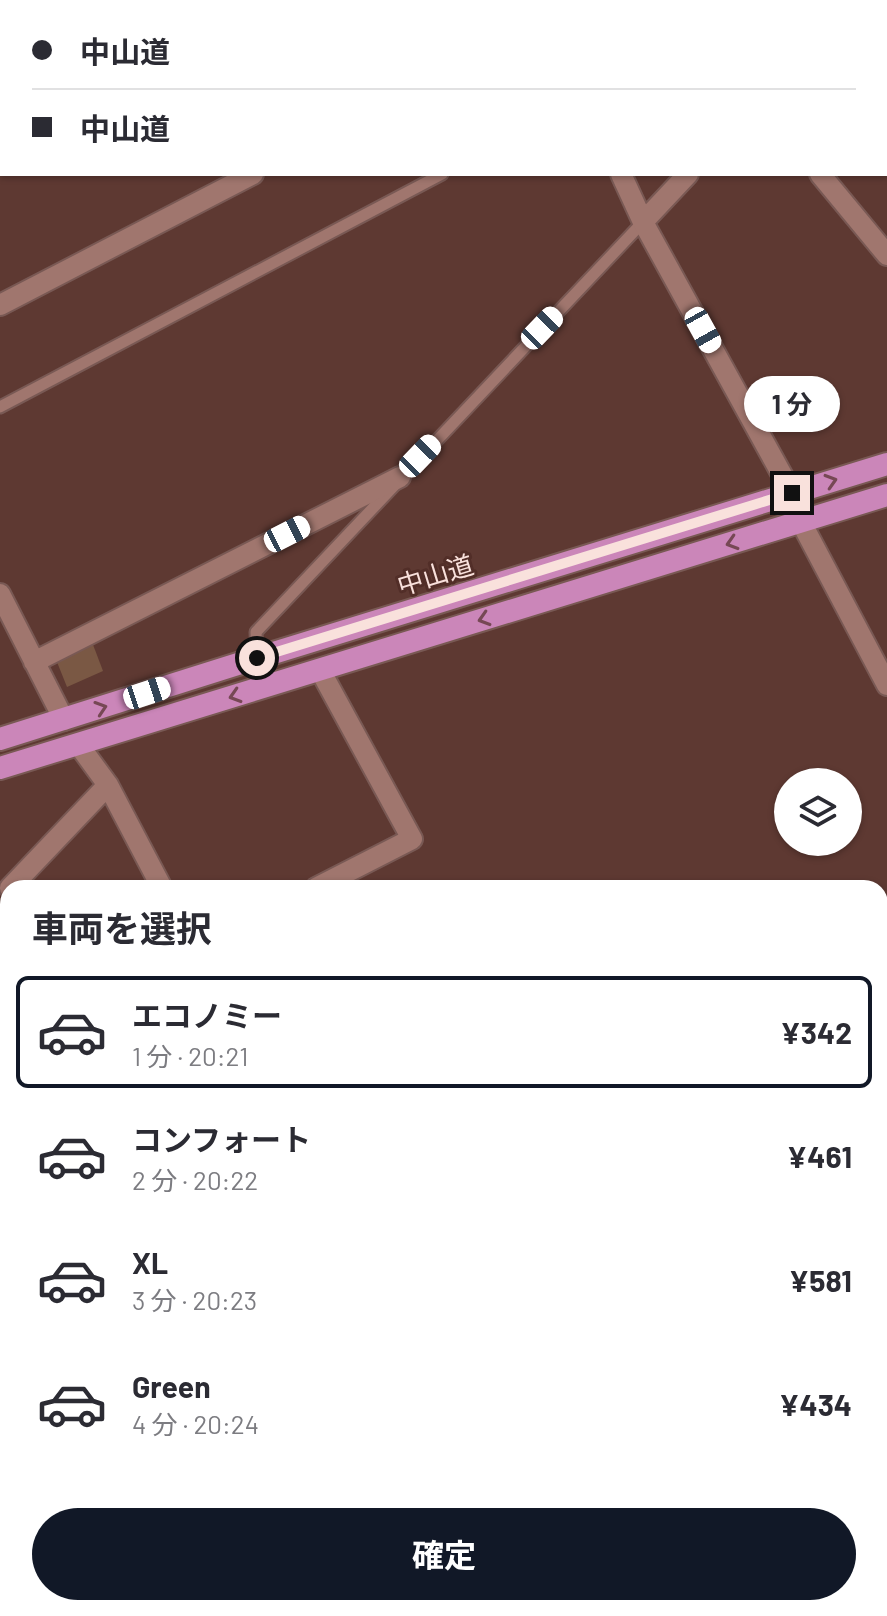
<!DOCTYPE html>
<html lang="ja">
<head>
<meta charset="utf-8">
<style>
  :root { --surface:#fff; --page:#f2f2f3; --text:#2b2b33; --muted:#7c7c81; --line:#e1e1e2; --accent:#111827 }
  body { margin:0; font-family:Barlow,"Noto Sans JP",sans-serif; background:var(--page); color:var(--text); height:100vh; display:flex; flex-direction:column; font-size:30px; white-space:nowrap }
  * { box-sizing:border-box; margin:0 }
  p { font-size:26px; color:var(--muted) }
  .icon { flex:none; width:44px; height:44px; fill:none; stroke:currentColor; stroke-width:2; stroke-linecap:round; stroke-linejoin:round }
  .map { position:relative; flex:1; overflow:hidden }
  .side { position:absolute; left:0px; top:880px; width:888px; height:736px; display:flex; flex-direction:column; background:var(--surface); border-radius:24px 24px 0 0; box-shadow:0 2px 6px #0004 }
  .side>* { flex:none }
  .guide { position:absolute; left:0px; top:0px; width:888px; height:176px; box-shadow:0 2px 6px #0004; display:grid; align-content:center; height:176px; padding:0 32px; background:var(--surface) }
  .buttons { position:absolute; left:774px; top:768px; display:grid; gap:16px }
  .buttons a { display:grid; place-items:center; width:88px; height:88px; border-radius:50%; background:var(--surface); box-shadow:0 2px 6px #0004; font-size:40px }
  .end { position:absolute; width:36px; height:36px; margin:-18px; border:10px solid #f9e1dc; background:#111; box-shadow:0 0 0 4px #111 }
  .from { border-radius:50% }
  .bubble { position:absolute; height:56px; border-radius:28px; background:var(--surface); box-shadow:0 2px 6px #0004; font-size:26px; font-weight:700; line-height:56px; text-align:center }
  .car { position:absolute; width:24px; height:48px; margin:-24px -12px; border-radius:10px; box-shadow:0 0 6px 2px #0007; background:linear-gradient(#fff 24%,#345 0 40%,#fff 0 76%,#345 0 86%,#fff 0) }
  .guide b { display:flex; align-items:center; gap:28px; height:76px; font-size:30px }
  .guide b+b { border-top:2px solid var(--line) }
  .guide i { width:20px; height:20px; background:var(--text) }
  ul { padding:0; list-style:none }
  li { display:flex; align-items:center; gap:24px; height:112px; margin:0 16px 12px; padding:0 16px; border:4px solid transparent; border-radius:12px }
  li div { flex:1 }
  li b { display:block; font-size:30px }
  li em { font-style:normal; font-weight:700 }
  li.current { border-color:var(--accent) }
  li>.icon { width:72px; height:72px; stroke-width:1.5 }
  h2 { padding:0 32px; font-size:36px; line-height:96px }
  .primary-button { display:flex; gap:16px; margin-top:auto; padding:16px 32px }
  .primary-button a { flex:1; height:92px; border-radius:48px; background:var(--accent); color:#fff; font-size:32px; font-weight:700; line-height:92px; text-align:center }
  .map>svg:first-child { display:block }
  .building { fill:#7a5844 }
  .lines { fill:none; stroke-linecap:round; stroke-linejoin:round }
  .service-casing { stroke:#795954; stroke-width:15 }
  .minor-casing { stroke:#795954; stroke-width:24 }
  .trunk-casing { stroke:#795954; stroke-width:26 }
  .path { stroke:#b1938d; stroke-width:5; stroke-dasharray:4 6; stroke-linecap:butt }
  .service { stroke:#a0766e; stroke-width:11 }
  .minor { stroke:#a0766e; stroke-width:20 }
  .trunk { stroke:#cb86b9; stroke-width:22 }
  .oneway { stroke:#764854 }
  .route { stroke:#f9e1dc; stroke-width:10 }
  .labels { text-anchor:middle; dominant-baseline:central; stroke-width:6; stroke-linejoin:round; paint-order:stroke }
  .street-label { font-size:26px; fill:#f9e1dc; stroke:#522e28 }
</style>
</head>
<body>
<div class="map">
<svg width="887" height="1616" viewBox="0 0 887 1616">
  <rect width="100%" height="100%" fill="#5e3932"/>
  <path class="building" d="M92,642L103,671L67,687L55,657Z"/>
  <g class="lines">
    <g class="service-casing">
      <path id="service" d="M0,407L442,174
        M257,658L256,632L643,222
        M0,1352L8,1368
        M157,1608L162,1616"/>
    </g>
    <g class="minor-casing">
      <path id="minor" d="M534,0L535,2
        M850,2L852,0
        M621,174L643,222L792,493
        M820,174L887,255
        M643,222L688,174
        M0,305L253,174
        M801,522L887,685
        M0,594L64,720
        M34,662L400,477
        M78,744L108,785L162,888
        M10,888L108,785
        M316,888L412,839L320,670
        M880,967L887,964
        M880,1014L887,1027
        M880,1418L887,1414
        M0,1424L8,1420
        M250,1608L255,1616
        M501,1616L516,1608"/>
    </g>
    <g class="trunk-casing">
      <path id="trunk" d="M0,739L257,658L887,464
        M0,768L887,495"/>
    </g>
    <path class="path" d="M206,2L210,0
      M0,111L2,110"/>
    <use href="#service" class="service"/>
    <use href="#minor" class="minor"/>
    <use href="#trunk" class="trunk"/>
  </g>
  <defs><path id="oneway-chevron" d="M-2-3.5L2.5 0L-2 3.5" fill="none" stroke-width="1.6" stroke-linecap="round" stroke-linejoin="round" transform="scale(2)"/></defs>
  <g class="oneway">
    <use href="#oneway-chevron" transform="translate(831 481) rotate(-17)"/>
    <use href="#oneway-chevron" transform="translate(732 543) rotate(163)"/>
    <use href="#oneway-chevron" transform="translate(484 619) rotate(163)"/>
    <use href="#oneway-chevron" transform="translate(235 696) rotate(163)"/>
    <use href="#oneway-chevron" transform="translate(101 708) rotate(-18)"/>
  </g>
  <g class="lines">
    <path class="route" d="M257,658L792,493"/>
  </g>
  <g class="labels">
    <g class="street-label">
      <text transform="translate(435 574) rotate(-17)">中山道</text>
    </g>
  </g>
</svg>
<div class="buttons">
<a><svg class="icon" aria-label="layers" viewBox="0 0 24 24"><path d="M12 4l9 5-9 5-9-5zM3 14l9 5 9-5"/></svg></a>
</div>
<i class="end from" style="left:257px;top:658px"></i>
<i class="end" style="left:792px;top:493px"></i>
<div class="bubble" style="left:744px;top:376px;width:96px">1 分</div>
<i class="car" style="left:542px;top:328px;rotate:44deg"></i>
<i class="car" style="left:703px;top:330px;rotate:151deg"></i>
<i class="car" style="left:420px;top:456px;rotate:44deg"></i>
<i class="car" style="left:287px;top:534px;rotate:63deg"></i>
<i class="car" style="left:147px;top:693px;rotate:72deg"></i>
<div class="guide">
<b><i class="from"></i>中山道</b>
<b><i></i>中山道</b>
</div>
<section class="side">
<h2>車両を選択</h2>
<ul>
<li class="current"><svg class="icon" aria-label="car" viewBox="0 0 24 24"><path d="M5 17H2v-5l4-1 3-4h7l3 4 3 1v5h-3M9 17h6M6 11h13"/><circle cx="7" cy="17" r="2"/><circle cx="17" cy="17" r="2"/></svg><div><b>エコノミー</b><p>1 分 · 20:21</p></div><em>¥342</em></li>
<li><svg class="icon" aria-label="car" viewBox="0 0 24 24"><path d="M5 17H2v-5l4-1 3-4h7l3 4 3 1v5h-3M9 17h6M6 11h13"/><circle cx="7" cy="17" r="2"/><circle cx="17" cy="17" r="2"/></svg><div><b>コンフォート</b><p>2 分 · 20:22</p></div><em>¥461</em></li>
<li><svg class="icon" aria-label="car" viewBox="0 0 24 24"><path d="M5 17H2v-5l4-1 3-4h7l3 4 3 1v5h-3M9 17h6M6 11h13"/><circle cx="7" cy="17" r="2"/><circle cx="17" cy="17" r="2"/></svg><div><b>XL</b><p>3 分 · 20:23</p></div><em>¥581</em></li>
<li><svg class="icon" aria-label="car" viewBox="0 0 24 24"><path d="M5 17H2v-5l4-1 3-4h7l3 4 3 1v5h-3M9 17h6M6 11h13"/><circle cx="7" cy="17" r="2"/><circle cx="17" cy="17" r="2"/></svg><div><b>Green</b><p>4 分 · 20:24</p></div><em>¥434</em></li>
</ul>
<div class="primary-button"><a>確定</a></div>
</section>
</div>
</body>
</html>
